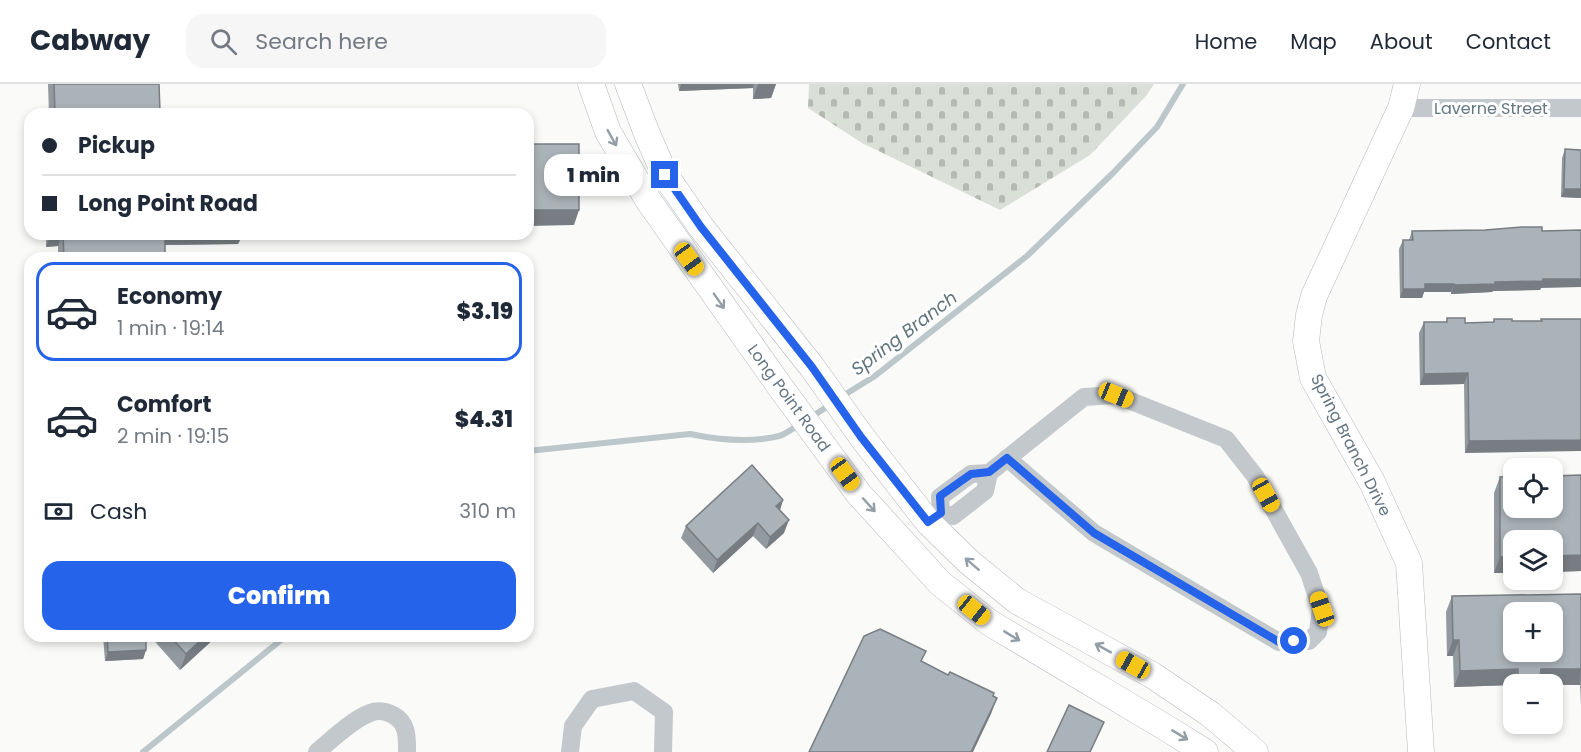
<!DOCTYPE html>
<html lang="en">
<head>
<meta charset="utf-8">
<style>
  :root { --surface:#fff; --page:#f6f6f7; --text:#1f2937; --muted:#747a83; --line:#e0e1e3; --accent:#2563eb }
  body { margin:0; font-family:Poppins,sans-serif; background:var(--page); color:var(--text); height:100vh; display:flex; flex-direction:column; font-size:22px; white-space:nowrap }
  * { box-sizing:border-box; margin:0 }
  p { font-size:20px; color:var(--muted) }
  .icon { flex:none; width:33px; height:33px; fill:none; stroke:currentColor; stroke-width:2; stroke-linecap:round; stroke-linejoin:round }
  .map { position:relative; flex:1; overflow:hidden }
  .side { position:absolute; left:24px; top:168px; width:510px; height:390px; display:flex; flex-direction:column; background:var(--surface); border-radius:18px; box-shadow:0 3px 9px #0003 }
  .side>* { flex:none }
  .banner { position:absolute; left:24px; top:24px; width:510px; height:132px; border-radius:18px; box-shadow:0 3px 9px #0003; display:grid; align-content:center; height:132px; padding:0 18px; background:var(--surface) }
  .buttons { position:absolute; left:1503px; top:374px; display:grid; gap:12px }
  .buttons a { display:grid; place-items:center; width:60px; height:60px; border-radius:12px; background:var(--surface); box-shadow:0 3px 9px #0003; font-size:30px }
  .end { position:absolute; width:27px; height:27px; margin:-14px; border:8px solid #2563eb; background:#fff; box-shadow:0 0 0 3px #fff }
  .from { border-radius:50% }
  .bubble { position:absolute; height:42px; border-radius:18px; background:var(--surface); box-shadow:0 3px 9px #0003; font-size:20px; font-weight:800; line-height:42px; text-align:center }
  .car { position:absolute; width:18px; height:36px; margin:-18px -9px; border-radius:8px; box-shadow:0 0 4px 2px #0007; background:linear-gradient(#f5c518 24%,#345 0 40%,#f5c518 0 76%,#345 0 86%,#f5c518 0) }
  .banner b { display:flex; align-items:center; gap:21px; height:57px; font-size:22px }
  .banner b+b { border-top:2px solid var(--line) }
  .banner i { width:15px; height:15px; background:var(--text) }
  ul { padding:10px 0 0; list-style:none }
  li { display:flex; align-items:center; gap:18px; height:99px; margin:0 12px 9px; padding:0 6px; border:3px solid transparent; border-radius:18px }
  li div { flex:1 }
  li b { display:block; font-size:22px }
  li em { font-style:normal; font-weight:800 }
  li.active { border-color:var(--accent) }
  li>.icon { width:54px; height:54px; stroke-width:1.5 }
  .pay { display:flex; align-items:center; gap:15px; height:66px; padding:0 18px; font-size:22px }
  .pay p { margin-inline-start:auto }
  .button { display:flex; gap:12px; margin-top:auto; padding:12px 18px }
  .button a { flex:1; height:69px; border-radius:18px; background:var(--accent); color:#fff; font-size:24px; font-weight:800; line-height:69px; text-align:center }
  header { display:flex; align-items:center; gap:36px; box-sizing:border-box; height:84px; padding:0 30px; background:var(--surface); border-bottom:2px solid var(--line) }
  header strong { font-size:28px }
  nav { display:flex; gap:33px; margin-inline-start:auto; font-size:21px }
  .search { width:420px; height:54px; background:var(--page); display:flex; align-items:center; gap:15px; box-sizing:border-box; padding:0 21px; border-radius:18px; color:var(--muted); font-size:22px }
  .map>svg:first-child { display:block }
  .cemetery { fill:url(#cemetery-stones) }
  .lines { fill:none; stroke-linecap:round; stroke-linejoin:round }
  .stream { stroke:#bbc7cb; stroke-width:6 }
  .secondary-casing { stroke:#b3babf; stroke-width:27 }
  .street { stroke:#c3c8cc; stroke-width:18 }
  .secondary { stroke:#fff; stroke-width:26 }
  .wall { fill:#929a9f }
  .shaded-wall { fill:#777d82 }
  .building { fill:#aab3b9; stroke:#777d82; stroke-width:1.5; fill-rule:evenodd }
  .oneway { stroke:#939fa8 }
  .route { stroke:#2563eb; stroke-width:8 }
  .labels { text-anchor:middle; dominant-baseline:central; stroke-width:6; stroke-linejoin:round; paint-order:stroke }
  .street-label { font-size:16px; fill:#657683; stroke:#fff }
  .water-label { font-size:18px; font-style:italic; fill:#60757c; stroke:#fff }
</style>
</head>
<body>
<header>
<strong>Cabway</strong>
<div class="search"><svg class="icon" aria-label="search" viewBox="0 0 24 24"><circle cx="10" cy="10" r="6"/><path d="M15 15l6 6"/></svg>Search here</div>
<nav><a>Home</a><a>Map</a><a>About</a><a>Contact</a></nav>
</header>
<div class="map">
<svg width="1581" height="668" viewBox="0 0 1581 668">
  <defs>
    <pattern id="cemetery-stones" width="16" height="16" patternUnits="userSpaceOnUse" patternTransform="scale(1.5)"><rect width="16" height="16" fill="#dadfd7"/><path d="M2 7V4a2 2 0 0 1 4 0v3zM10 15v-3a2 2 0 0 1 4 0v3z" fill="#b4b9b4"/></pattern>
  </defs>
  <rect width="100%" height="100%" fill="#fafaf8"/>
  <path class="cemetery" d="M809,0H1154L1146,12L1090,71L1000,126L862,59L808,24Z"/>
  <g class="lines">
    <path class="stream" d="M841,313L875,292L1027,172L1113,89L1157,43L1183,0
      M811,333L830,321
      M528,367L690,350C719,356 750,359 779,352C786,350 793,344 800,340
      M143,668L286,552"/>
    <g class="secondary-casing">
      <path id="secondary" d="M591,0L608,48L648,116L781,304L858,409L940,499L990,539L1168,645L1205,668
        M628,0L647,50L665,91L701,143L812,283L862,353L928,438L969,478L1017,517L1152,591L1210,630L1255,668
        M1407,0L1401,24L1314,212L1309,231L1306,257L1313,294L1372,398L1409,479L1421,668"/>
    </g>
    <path class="street" d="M1401,24H1581
      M941,429L940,413L971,390L989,389L1084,313L1116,311L1226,355L1255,392L1309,489L1321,525L1318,548L1309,557L1279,558L1094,449L1007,374
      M941,429L953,432L985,407L989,389
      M317,668C331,656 353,635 370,629C377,626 386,627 393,631C408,639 407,653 407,668
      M570,668L573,642L592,615L634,607L664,628L663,668"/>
    <use href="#secondary" class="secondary"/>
  </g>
  <path class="wall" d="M48,0H159L160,27L158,30H49Z
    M678,0H776L771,14L753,15V4L679,7Z
    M1565,65L1581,66V114L1561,113L1562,74Z
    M1412,147L1541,204L1540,206L1493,207L1492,208L1451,210V208H1424L1422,214H1400L1399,165L1403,156H1409Z
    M46,150H290L242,152L238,160L165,161V174H58V162L46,163Z
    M1447,234L1465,239L1493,238L1494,235L1512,237H1541V235H1581L1465,369L1464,300L1420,301L1419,249L1424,238H1446Z
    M1581,391V487L1552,488V456L1494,489V409L1500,393Z
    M783,416L780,426L784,449L766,465L753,452L713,489L681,454L686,442Z
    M1581,510V622L1580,601L1514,600V611H1512V601L1454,603L1453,572H1447L1446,528L1452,512Z
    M103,552H146V566L143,575L105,577Z
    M150,552H217L180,586Z"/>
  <path class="shaded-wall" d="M681,0H754L753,4L679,7Z
    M758,0H776L771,14L753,15Z
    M96,27L95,30H54L55,28Z
    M139,27H160L158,30H138Z
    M1564,105H1581V114L1561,113Z
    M528,126H579L574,141L528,142Z
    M51,150H62L58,162L46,163Z
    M164,150H290L242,152L238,160L159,161Z
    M1543,195H1581V203L1541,204L1540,206L1493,207L1492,208L1451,210L1454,201Z
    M1425,200H1454L1451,208H1424L1422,214H1400L1403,205Z
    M1468,289L1464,300L1420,301L1424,290Z
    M1581,356V367L1465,369L1469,357Z
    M783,416L779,429L776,422Z
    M789,436L784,449L766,465L770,453Z
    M758,439L753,452L713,489L717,476Z
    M1581,471V487L1552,488V472Z
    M1500,473H1514V489H1494Z
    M205,552H217L180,586L186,570Z
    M1453,556H1459L1453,572H1447Z
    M146,566L143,575L105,577L108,568Z
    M1518,585L1512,601L1454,603L1460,587Z
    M1541,585H1581L1580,601L1516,600L1518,595Z
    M997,614L991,630L973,668H971Z"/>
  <path class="building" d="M54,0H159L160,27H139V30H96V27L55,28Z
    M528,60H579V126H528Z
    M1565,65L1581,66V105H1564Z
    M1522,143H1542V147L1581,146V195H1543V197L1495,198V200L1454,201V200H1425V205H1403V156H1413L1412,147L1485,146Z
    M63,150H165V174H64Z
    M1447,234H1465V239L1494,238V235H1512V237H1542L1541,235H1581V356L1469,357L1468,289L1424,290V238H1447Z
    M752,381L783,416L776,422L789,436L770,453L758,439L717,476L686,442Z
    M1581,391V471L1552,472V456H1514V473H1500V393L1514,392V423H1552V392Z
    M1581,510V585H1541L1540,595H1518V585L1460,587L1459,556H1453L1452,512ZM1514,528H1552V567H1514Z
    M880,545L926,567L921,577L948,591L950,588L994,609L993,612L997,614L971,668H809L864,552Z
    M107,552H146V566L108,568Z
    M170,552H205L186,570Z
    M1069,621L1104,638L1090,668H1047Z"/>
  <defs><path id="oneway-shaft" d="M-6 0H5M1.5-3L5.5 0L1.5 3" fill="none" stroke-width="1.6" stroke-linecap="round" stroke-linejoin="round" transform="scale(1.5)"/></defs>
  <g class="oneway">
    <use href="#oneway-shaft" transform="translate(612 54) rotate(61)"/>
    <use href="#oneway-shaft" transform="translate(719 217) rotate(55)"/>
    <use href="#oneway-shaft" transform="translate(869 421) rotate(48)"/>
    <use href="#oneway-shaft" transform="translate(972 480) rotate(-139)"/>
    <use href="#oneway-shaft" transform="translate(1012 552) rotate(31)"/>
    <use href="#oneway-shaft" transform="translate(1103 564) rotate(-151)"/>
    <use href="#oneway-shaft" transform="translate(1180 651) rotate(31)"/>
  </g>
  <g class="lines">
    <path class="route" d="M665,91L701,143L812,283L861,353L928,438L941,429L940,412L971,390L989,388L1007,374L1094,449L1279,558L1294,557"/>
  </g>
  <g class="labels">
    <g class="street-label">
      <text x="1491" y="24">Laverne Street</text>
      <text transform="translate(789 314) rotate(54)">Long Point Road</text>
      <text transform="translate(1351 361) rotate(63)">Spring Branch Drive</text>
    </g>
    <g class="water-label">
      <text transform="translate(904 249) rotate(-37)">Spring Branch</text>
    </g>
  </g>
</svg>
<div class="buttons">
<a><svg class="icon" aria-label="locate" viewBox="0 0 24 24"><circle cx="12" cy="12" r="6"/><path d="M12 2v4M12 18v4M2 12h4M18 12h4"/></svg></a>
<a><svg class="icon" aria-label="layers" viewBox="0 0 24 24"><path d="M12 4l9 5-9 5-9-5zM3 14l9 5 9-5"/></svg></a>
<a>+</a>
<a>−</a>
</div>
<i class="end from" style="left:1294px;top:557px"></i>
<i class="end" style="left:665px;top:91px"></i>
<div class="bubble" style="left:544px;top:70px;width:99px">1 min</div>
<i class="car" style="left:689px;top:175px;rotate:144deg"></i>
<i class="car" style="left:1116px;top:311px;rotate:112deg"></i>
<i class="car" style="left:845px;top:390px;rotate:144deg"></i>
<i class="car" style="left:1266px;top:411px;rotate:151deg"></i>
<i class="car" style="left:1322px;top:525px;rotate:341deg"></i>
<i class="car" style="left:974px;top:526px;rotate:129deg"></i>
<i class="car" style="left:1133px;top:581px;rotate:299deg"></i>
<div class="banner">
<b><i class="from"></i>Pickup</b>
<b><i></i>Long Point Road</b>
</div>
<section class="side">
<ul>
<li class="active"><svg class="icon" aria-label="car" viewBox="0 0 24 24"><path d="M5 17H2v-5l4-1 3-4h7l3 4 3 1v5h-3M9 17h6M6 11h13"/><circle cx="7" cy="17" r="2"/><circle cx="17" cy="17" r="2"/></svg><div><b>Economy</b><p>1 min · 19:14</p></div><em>$3.19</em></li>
<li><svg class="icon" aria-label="car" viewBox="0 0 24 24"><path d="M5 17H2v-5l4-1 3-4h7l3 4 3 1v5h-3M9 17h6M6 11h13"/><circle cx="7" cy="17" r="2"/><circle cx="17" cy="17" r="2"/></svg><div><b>Comfort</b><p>2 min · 19:15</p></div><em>$4.31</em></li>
</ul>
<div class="pay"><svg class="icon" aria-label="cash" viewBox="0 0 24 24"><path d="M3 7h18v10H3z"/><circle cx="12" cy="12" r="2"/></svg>Cash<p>310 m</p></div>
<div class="button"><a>Confirm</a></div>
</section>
</div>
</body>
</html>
